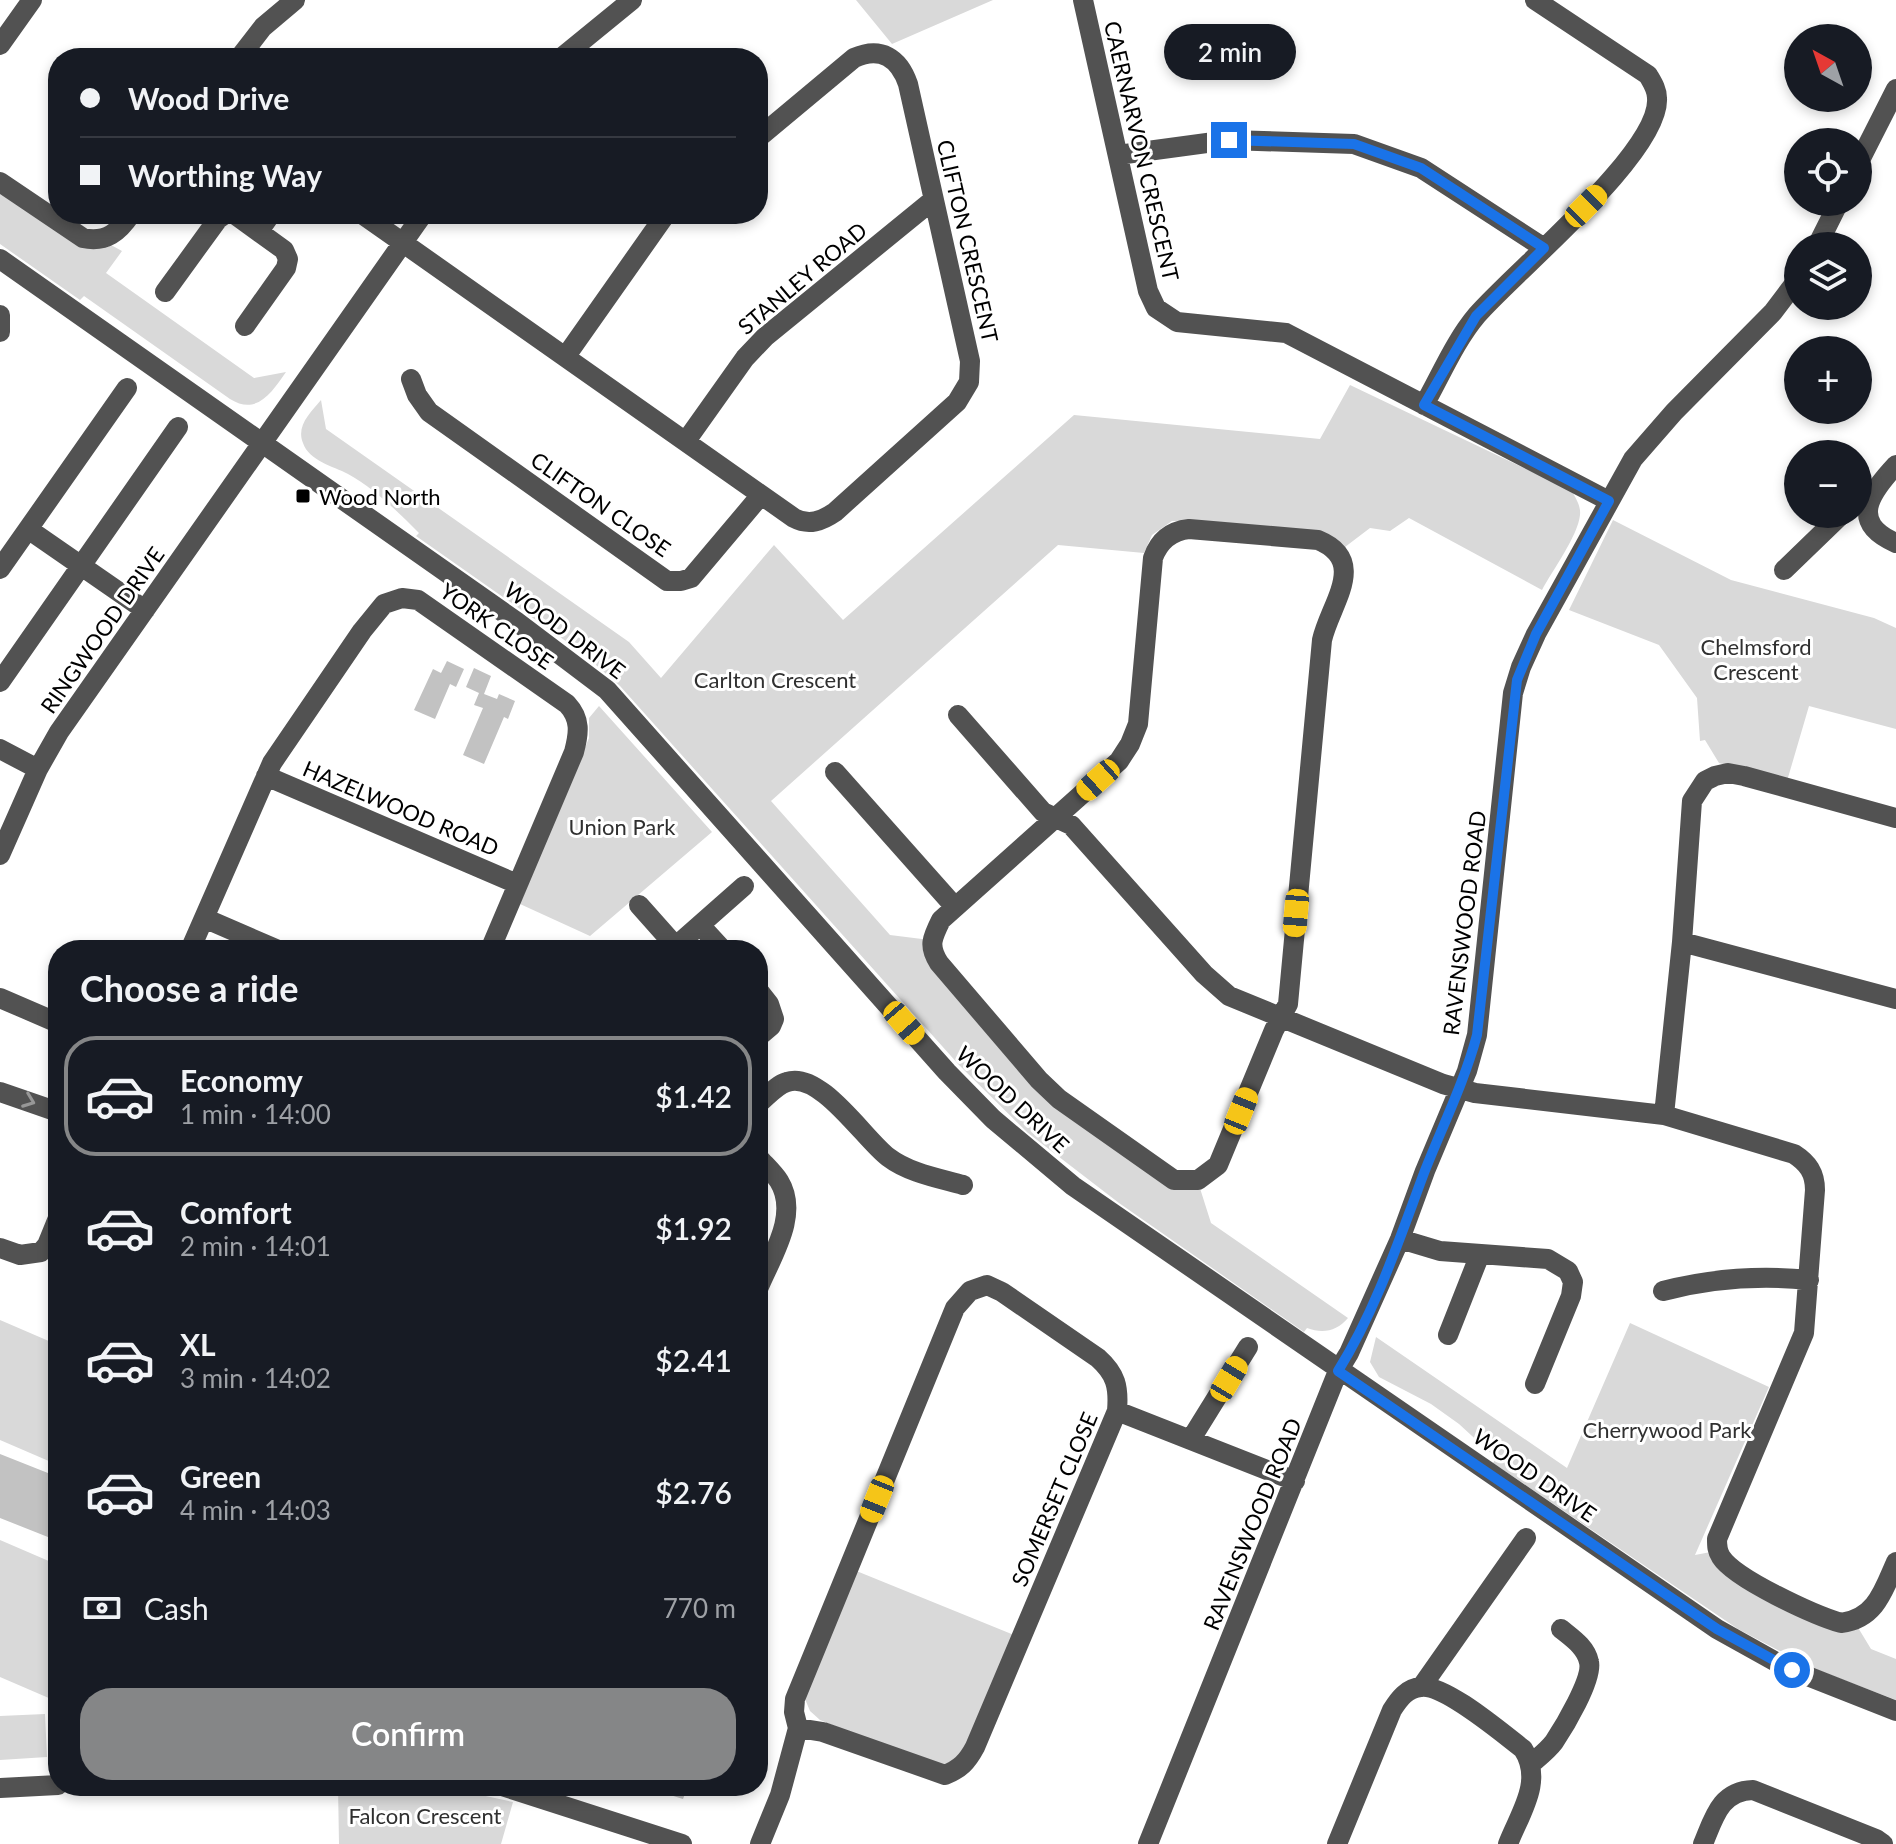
<!DOCTYPE html>
<html lang="en">
<head>
<meta charset="utf-8">
<style>
  :root { --surface:#171b24; --page:#20242c; --text:#f1f3f6; --muted:#9ea1a6; --line:#363941; --accent:#858687 }
  body { margin:0; font-family:Lato,sans-serif; background:var(--page); color:var(--text); height:100vh; display:flex; flex-direction:column; font-size:30px; white-space:nowrap }
  * { box-sizing:border-box; margin:0 }
  p { font-size:26px; color:var(--muted) }
  .icon { flex:none; width:44px; height:44px; fill:none; stroke:currentColor; stroke-width:2; stroke-linecap:round; stroke-linejoin:round }
  .map { position:relative; flex:1; overflow:hidden }
  .sheet { position:absolute; left:48px; top:940px; width:720px; height:856px; display:flex; flex-direction:column; background:var(--surface); border-radius:32px; box-shadow:0 4px 12px #0003 }
  .sheet>* { flex:none }
  .guide { position:absolute; left:48px; top:48px; width:720px; height:176px; border-radius:32px; box-shadow:0 4px 12px #0003; display:grid; align-content:center; height:176px; padding:0 32px; background:var(--surface) }
  .needle { width:52px; rotate:320deg }
  .fabs { position:absolute; left:1784px; top:24px; display:grid; gap:16px }
  .fabs a { display:grid; place-items:center; width:88px; height:88px; border-radius:50%; background:var(--surface); box-shadow:0 4px 12px #0003; font-size:40px }
  .end { position:absolute; width:36px; height:36px; margin:-18px; border:10px solid #1a73e8; background:#fff; box-shadow:0 0 0 4px #fff }
  .from { border-radius:50% }
  .bubble { position:absolute; height:56px; border-radius:28px; background:var(--surface); box-shadow:0 4px 12px #0003; font-size:26px; font-weight:600; line-height:56px; text-align:center }
  .car { position:absolute; width:24px; height:48px; margin:-24px -12px; border-radius:10px; box-shadow:0 0 6px 2px #0007; background:linear-gradient(#f5c518 24%,#345 0 40%,#f5c518 0 76%,#345 0 86%,#f5c518 0) }
  .guide b { display:flex; align-items:center; gap:28px; height:76px; font-size:30px }
  .guide b+b { border-top:2px solid var(--line) }
  .guide i { width:20px; height:20px; background:var(--text) }
  ul { padding:0; list-style:none }
  li { display:flex; align-items:center; gap:24px; height:120px; margin:0 16px 12px; padding:0 16px; border:4px solid transparent; border-radius:32px }
  li div { flex:1 }
  li b { display:block; font-size:30px }
  li em { font-style:normal; font-weight:600 }
  li.active { border-color:var(--accent) }
  li>.icon { width:72px; height:72px; stroke-width:1.5 }
  h2 { padding:0 32px; font-size:36px; line-height:96px }
  .pay { display:flex; align-items:center; gap:20px; height:88px; padding:0 32px; font-size:30px }
  .pay p { margin-inline-start:auto }
  .primary-button { display:flex; gap:16px; margin-top:auto; padding:16px 32px }
  .primary-button a { flex:1; height:92px; border-radius:32px; background:var(--accent); color:#fff; font-size:32px; font-weight:600; line-height:92px; text-align:center }
  .map>svg:first-child { display:block }
  .green { fill:#d9d9d9 }
  .building { fill:#c2c2c2 }
  .lines { fill:none; stroke-linecap:round; stroke-linejoin:round }
  .minor { stroke:#525252; stroke-width:20 }
  .oneway { stroke:#979797 }
  .route { stroke:#1a73e8; stroke-width:10 }
  .poi-dot { fill:#000; stroke:#fff; stroke-width:3 }
  .labels { text-anchor:middle; dominant-baseline:central; stroke-width:6; stroke-linejoin:round; paint-order:stroke }
  .street-label { font-size:22px; fill:#000; stroke:#fff }
  .poi-label { font-size:22px; fill:#000; stroke:#fff; text-anchor:start }
  .park-label { font-size:22px; fill:#303030; stroke:#fff }
</style>
</head>
<body>
<div class="map">
<svg width="1896" height="1844" viewBox="0 0 1896 1844">
  <rect width="100%" height="100%" fill="#fff"/>
  <path class="green" d="M856,0H993L892,44Z
    M0,192L78,246L111,245L122,251L106,273L254,378L286,372C272,392 257,416 230,399L84,296L80,300L0,244Z
    M1350,385L1572,491C1576,499 1581,506 1580,515C1578,536 1552,571 1542,590L1409,518L1390,531L1370,528L1345,547L1319,531L1219,522L1172,521L1152,535L1144,553L1058,545L771,801L890,935L930,940L1074,1113L1198,1182L1211,1223L1348,1318C1337,1331 1323,1334 1307,1328L1304,1332L1119,1203L1028,1133L959,1065L620,686L580,651L416,536L419,533C397,511 375,489 348,474C333,466 309,461 303,443C296,426 310,413 321,400L326,429L629,642L661,678L774,545L843,620L1074,415L1320,439Z
    M1613,520L1731,580L1874,618L1896,628V729L1809,706L1787,781L1719,763L1705,740L1700,741L1697,698L1659,645L1569,610Z
    M599,706L712,832L590,936L520,904L589,738V718Z
    M0,1320L58,1345V1465L0,1440Z
    M1630,1323L1769,1387L1695,1555L1716,1551L1721,1561L1854,1621L1871,1649L1896,1659V1700L1810,1667L1738,1629L1493,1463L1496,1458L1459,1424L1431,1404L1379,1377L1370,1362L1376,1337L1567,1468Z
    M0,1540L58,1565V1702L0,1677Z
    M854,1570L1014,1635L969,1748L954,1763L933,1766L820,1720L810,1711L805,1699Z
    M45,1714L47,1757L0,1760V1716Z
    M338,1786H439L513,1802L501,1844H339Z"/>
  <path class="building" d="M447,661L464,669L456,687L450,684L435,719L414,710L433,669L441,673Z
    M474,668L491,676L484,694L497,699L499,694L515,701L508,719L504,717L484,764L463,755L483,708L474,705L479,693L466,687Z
    M0,1454L58,1477V1541L0,1518Z
    M669,1786H688L683,1799L667,1794Z"/>
  <g class="lines">
    <path class="minor" d="M1083,0L1148,291L1156,308L1177,322L1286,333L1609,501
      M0,45L32,0
      M239,58L263,27L295,0
      M561,58L632,0
      M1118,155L1229,140L1354,144L1421,168L1544,248
      M1858,164L1896,89
      M0,182L83,238C106,243 119,232 131,214
      M234,214L284,250L288,259L286,268L245,326
      M362,214L794,518C809,526 822,521 835,512L957,402L969,382L970,361L908,84C899,58 881,46 854,58L758,138
      M259,231L271,214
      M1817,246L1839,202
      M0,259L517,622L607,690L947,1072L993,1119L1073,1186L1717,1629L1787,1668L1896,1711
      M165,292L218,219L225,214
      M0,315V332
      M566,356L666,214
      M411,379L417,395L429,412L667,581H681L691,578L761,495
      M1424,405C1441,375 1455,341 1477,315C1514,272 1661,152 1657,98C1657,89 1652,82 1648,75L1535,0
      M686,441L745,358L765,337L933,200
      M1896,465C1871,492 1848,522 1896,543
      M28,529L145,610
      M1189,529L1318,540C1369,561 1330,604 1322,640L1288,1004L1274,1030L1218,1165L1198,1180H1174L1059,1099L1039,1080L939,963C928,946 932,938 941,920L1119,761L1130,744L1138,724L1153,558C1159,541 1171,531 1189,529Z
      M0,569L127,388
      M1784,570L1842,514
      M0,682L178,427
      M958,715L1043,812L1071,825L1204,974L1229,996L1443,1084L1475,1093L1664,1115L1794,1154C1808,1163 1815,1173 1815,1190L1804,1333L1717,1539C1717,1546 1717,1551 1721,1557C1735,1579 1814,1615 1841,1623C1876,1619 1884,1589 1896,1562
      M0,749L38,769
      M835,772L955,907
      M266,776L517,884
      M0,855L38,769L59,732L423,214
      M639,905L679,950
      M204,918L278,950
      M700,925L723,950
      M1682,942L1896,999
      M676,946L744,886
      M190,950L272,763L362,631L384,604L402,598L418,600L567,704C581,719 579,733 574,752L490,950
      M758,990L769,1004L774,1019L771,1026L758,1037
      M0,998L58,1023
      M0,1092L58,1112
      M758,1104C767,1097 776,1085 787,1082C820,1070 865,1140 888,1157C909,1173 938,1178 963,1185
      M1664,1115L1682,942L1692,801L1705,781L1715,776L1728,773L1744,776L1896,818
      M758,1157C765,1165 773,1172 779,1181C800,1215 771,1257 758,1289
      M1400,1239L1440,1251L1548,1259L1568,1271L1573,1282L1571,1296L1535,1384
      M0,1248L20,1255L41,1252L47,1245L58,1218
      M1663,1291C1713,1278 1759,1275 1809,1280
      M1448,1335L1480,1254
      M1117,1411L1295,1481
      M1191,1439L1248,1347
      M1422,1686L1526,1538
      M1531,1764C1539,1757 1548,1750 1554,1742C1564,1727 1593,1679 1589,1662C1586,1647 1572,1638 1561,1629
      M502,1786L682,1844
      M0,1788L58,1785
      M760,1844L780,1795L798,1728L794,1712L795,1699L955,1308L970,1291L987,1285L1002,1292L1098,1358C1116,1374 1119,1387 1117,1411L975,1747C967,1762 960,1769 945,1775L823,1732L798,1728
      M1148,1844L1338,1371L1349,1353L1400,1239L1425,1171L1467,1071L1477,1035L1513,693L1521,667L1536,634L1633,459L1674,412L1773,312L1798,279
      M1337,1844L1392,1710C1399,1699 1407,1688 1421,1687C1445,1684 1503,1734 1523,1749C1544,1781 1520,1813 1508,1844
      M1703,1844C1714,1818 1720,1791 1753,1790L1876,1839L1883,1844"/>
  </g>
  <defs><path id="oneway-chevron" d="M-2-3.5L2.5 0L-2 3.5" fill="none" stroke-width="1.6" stroke-linecap="round" stroke-linejoin="round" transform="scale(2)"/></defs>
  <use class="oneway" href="#oneway-chevron" transform="translate(29 1101) rotate(21)"/>
  <g class="lines">
    <path class="route" d="M1229,140L1354,144L1421,168L1544,248L1476,316L1424,405L1609,501L1536,634L1517,680L1477,1035C1464,1083 1442,1127 1424,1173C1399,1240 1376,1310 1338,1371L1717,1629L1792,1670"/>
  </g>
  <rect class="poi-dot" x="295" y="488" width="16" height="16" rx="4"/>
  <g class="labels">
    <g class="street-label">
      <text transform="translate(1142 151) rotate(77)">CAERNARVON CRESCENT</text>
      <text transform="translate(968 241) rotate(77)">CLIFTON CRESCENT</text>
      <text transform="translate(802 278) rotate(-40)">STANLEY ROAD</text>
      <text transform="translate(601 504) rotate(35)">CLIFTON CLOSE</text>
      <text transform="translate(497 626) rotate(35)">YORK CLOSE</text>
      <text transform="translate(102 630) rotate(-55)">RINGWOOD DRIVE</text>
      <text transform="translate(565 630) rotate(37)">WOOD DRIVE</text>
      <text transform="translate(401 808) rotate(23)">HAZELWOOD ROAD</text>
      <text transform="translate(1464 923) rotate(-83)">RAVENSWOOD ROAD</text>
      <text transform="translate(1013 1099) rotate(43)">WOOD DRIVE</text>
      <text transform="translate(1535 1475) rotate(35)">WOOD DRIVE</text>
      <text transform="translate(1054 1499) rotate(-67)">SOMERSET CLOSE</text>
      <text transform="translate(1252 1524) rotate(-68)">RAVENSWOOD ROAD</text>
    </g>
    <g class="poi-label">
      <text x="319" y="496">Wood North</text>
    </g>
    <g class="park-label">
      <text x="1756" y="646">Chelmsford<tspan x="1756" dy="25">Crescent</tspan></text>
      <text x="775" y="679">Carlton Crescent</text>
      <text x="622" y="826">Union Park</text>
      <text x="1667" y="1429">Cherrywood Park</text>
      <text x="425" y="1815">Falcon Crescent</text>
    </g>
  </g>
</svg>
<div class="fabs">
<a><svg class="needle" viewBox="-14 -14 28 28"><path d="M0-13l5 13h-10z" fill="#e53935"/><path d="M0 13l5-13h-10z" fill="#9ea1a6"/></svg></a>
<a><svg class="icon" aria-label="locate" viewBox="0 0 24 24"><circle cx="12" cy="12" r="6"/><path d="M12 2v4M12 18v4M2 12h4M18 12h4"/></svg></a>
<a><svg class="icon" aria-label="layers" viewBox="0 0 24 24"><path d="M12 4l9 5-9 5-9-5zM3 14l9 5 9-5"/></svg></a>
<a>+</a>
<a>−</a>
</div>
<i class="end from" style="left:1792px;top:1670px"></i>
<i class="end" style="left:1229px;top:140px"></i>
<div class="bubble" style="left:1164px;top:24px;width:132px">2 min</div>
<i class="car" style="left:1586px;top:206px;rotate:45deg"></i>
<i class="car" style="left:1098px;top:780px;rotate:228deg"></i>
<i class="car" style="left:1296px;top:913px;rotate:185deg"></i>
<i class="car" style="left:904px;top:1023px;rotate:139deg"></i>
<i class="car" style="left:1241px;top:1111px;rotate:22deg"></i>
<i class="car" style="left:1229px;top:1379px;rotate:31deg"></i>
<i class="car" style="left:877px;top:1499px;rotate:202deg"></i>
<div class="guide">
<b><i class="from"></i>Wood Drive</b>
<b><i></i>Worthing Way</b>
</div>
<section class="sheet">
<h2>Choose a ride</h2>
<ul>
<li class="active"><svg class="icon" aria-label="car" viewBox="0 0 24 24"><path d="M5 17H2v-5l4-1 3-4h7l3 4 3 1v5h-3M9 17h6M6 11h13"/><circle cx="7" cy="17" r="2"/><circle cx="17" cy="17" r="2"/></svg><div><b>Economy</b><p>1 min · 14:00</p></div><em>$1.42</em></li>
<li><svg class="icon" aria-label="car" viewBox="0 0 24 24"><path d="M5 17H2v-5l4-1 3-4h7l3 4 3 1v5h-3M9 17h6M6 11h13"/><circle cx="7" cy="17" r="2"/><circle cx="17" cy="17" r="2"/></svg><div><b>Comfort</b><p>2 min · 14:01</p></div><em>$1.92</em></li>
<li><svg class="icon" aria-label="car" viewBox="0 0 24 24"><path d="M5 17H2v-5l4-1 3-4h7l3 4 3 1v5h-3M9 17h6M6 11h13"/><circle cx="7" cy="17" r="2"/><circle cx="17" cy="17" r="2"/></svg><div><b>XL</b><p>3 min · 14:02</p></div><em>$2.41</em></li>
<li><svg class="icon" aria-label="car" viewBox="0 0 24 24"><path d="M5 17H2v-5l4-1 3-4h7l3 4 3 1v5h-3M9 17h6M6 11h13"/><circle cx="7" cy="17" r="2"/><circle cx="17" cy="17" r="2"/></svg><div><b>Green</b><p>4 min · 14:03</p></div><em>$2.76</em></li>
</ul>
<div class="pay"><svg class="icon" aria-label="cash" viewBox="0 0 24 24"><path d="M3 7h18v10H3z"/><circle cx="12" cy="12" r="2"/></svg>Cash<p>770 m</p></div>
<div class="primary-button"><a>Confirm</a></div>
</section>
</div>
</body>
</html>
